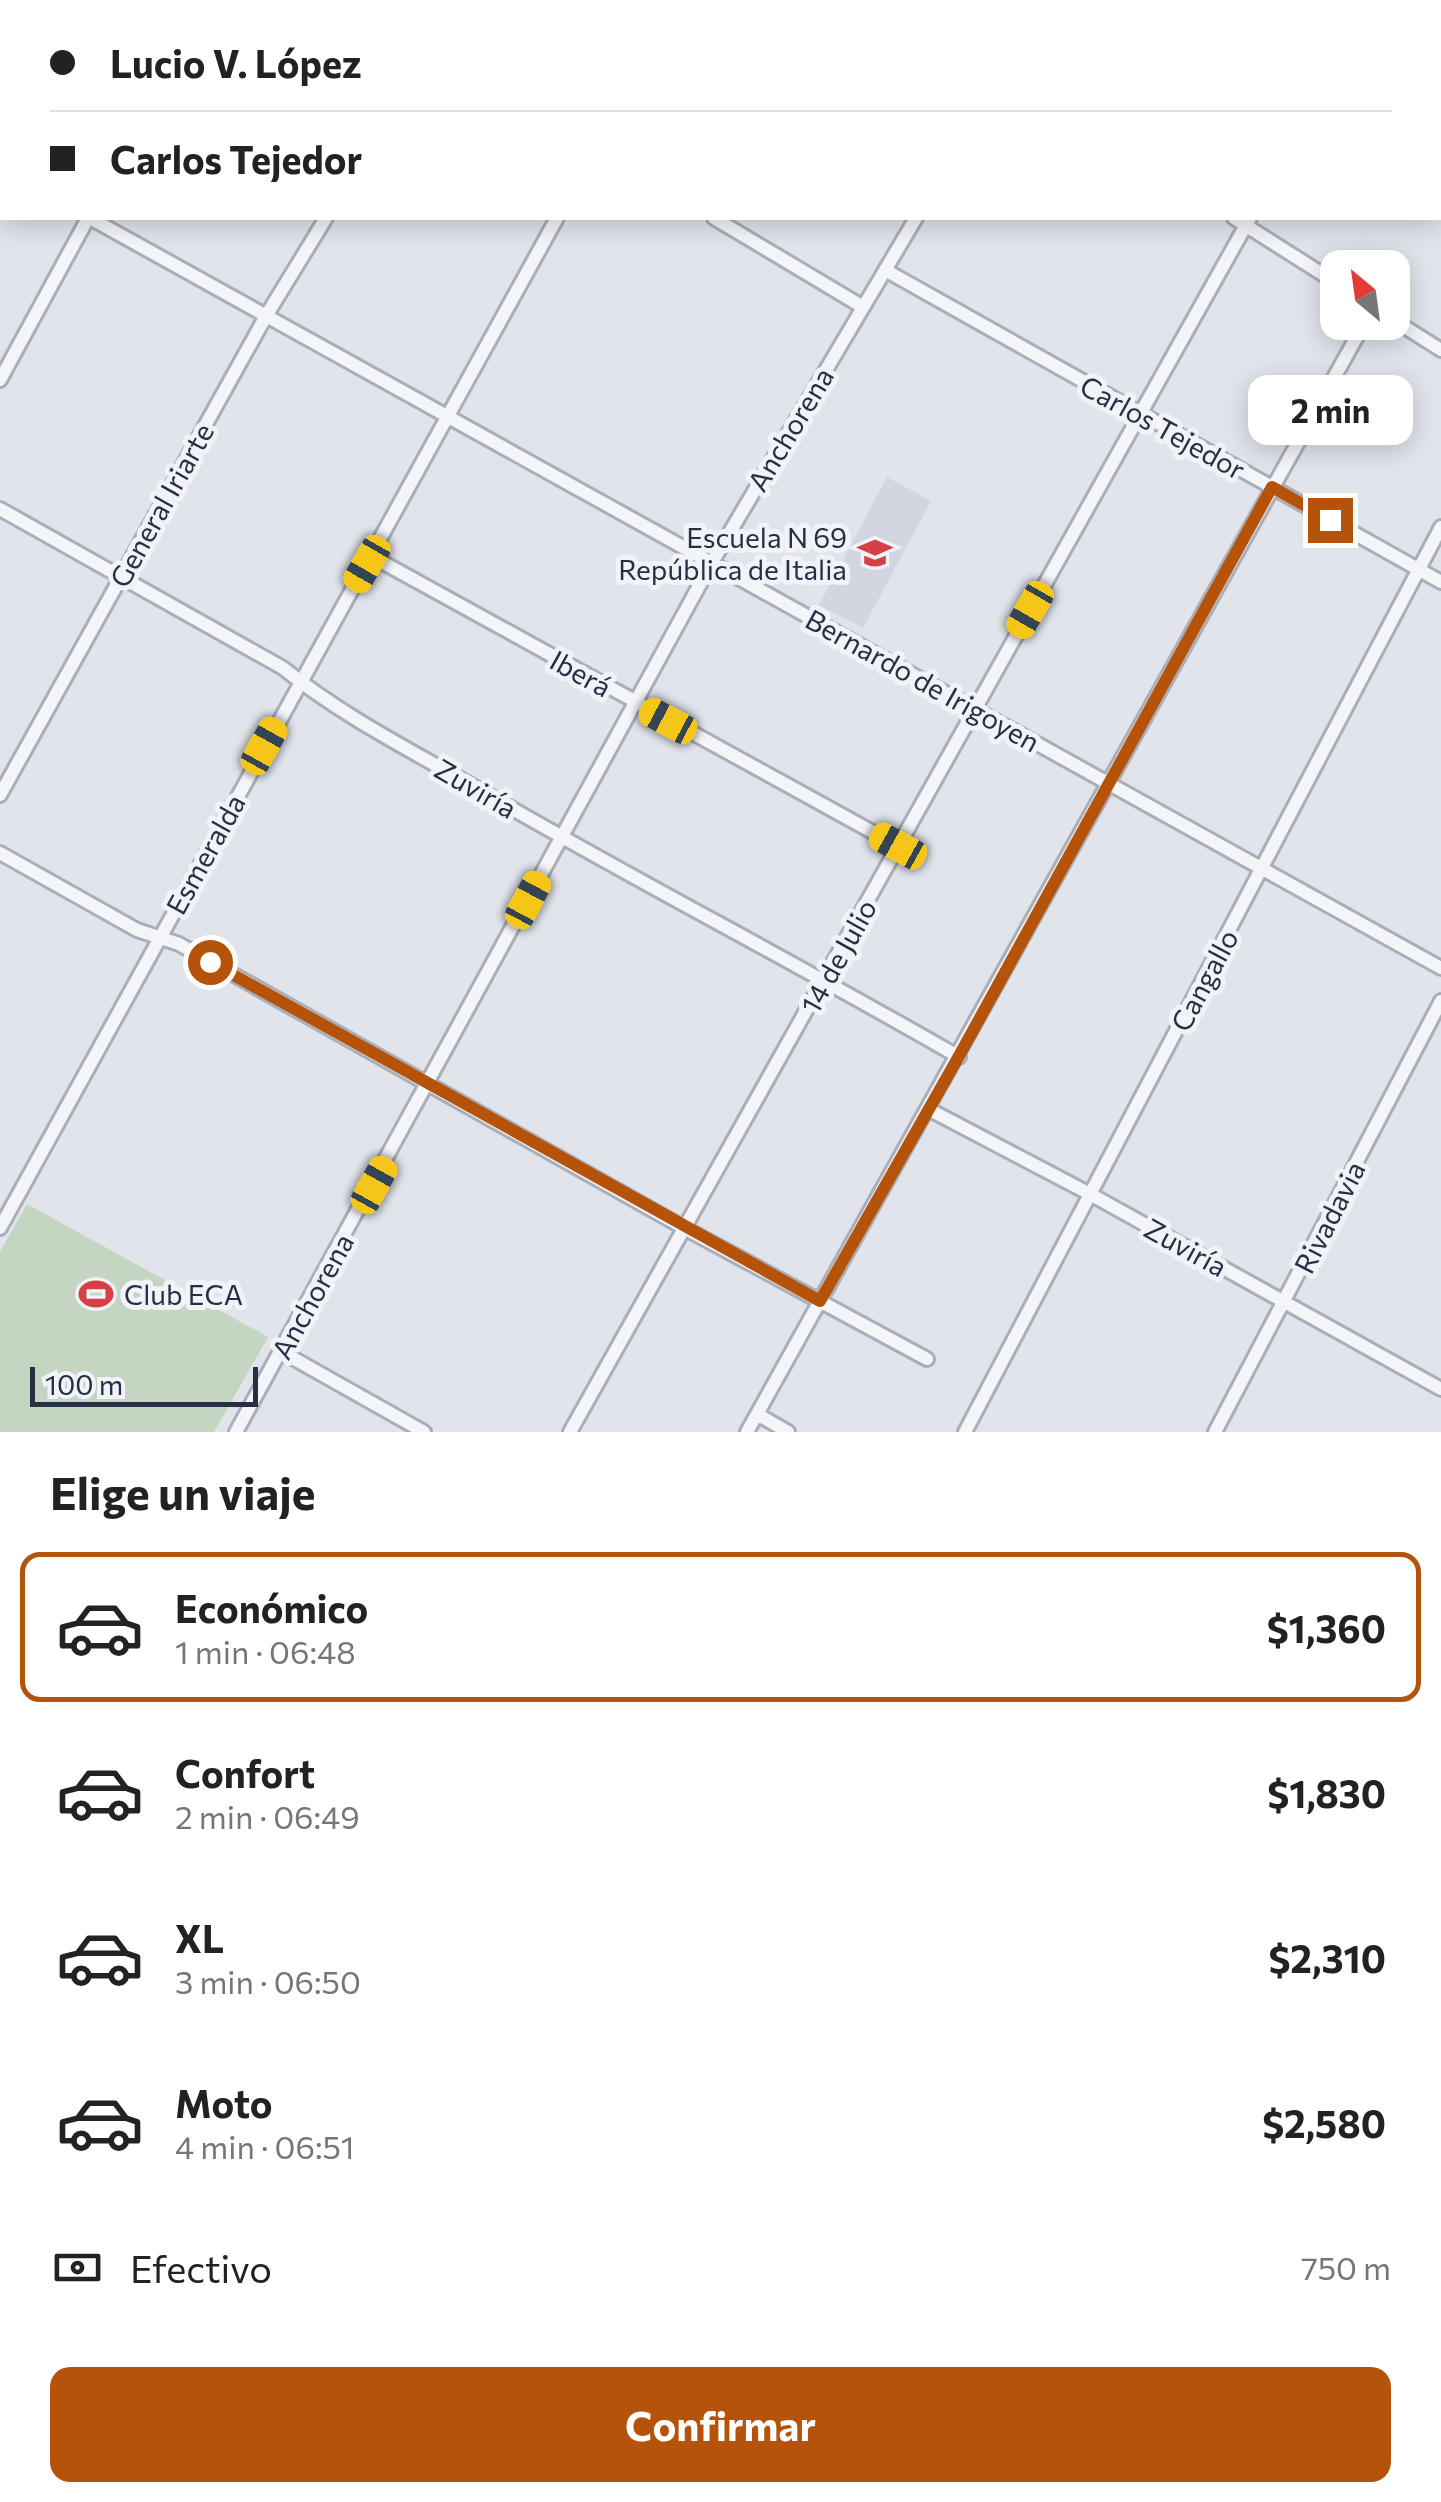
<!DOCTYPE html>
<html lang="es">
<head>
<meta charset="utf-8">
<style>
  :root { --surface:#fff; --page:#f6f6f6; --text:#222; --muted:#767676; --line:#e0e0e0; --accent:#b45309 }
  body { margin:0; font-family:Commissioner,sans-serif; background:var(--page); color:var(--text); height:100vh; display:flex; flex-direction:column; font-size:38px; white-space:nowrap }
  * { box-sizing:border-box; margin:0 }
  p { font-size:32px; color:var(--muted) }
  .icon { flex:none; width:55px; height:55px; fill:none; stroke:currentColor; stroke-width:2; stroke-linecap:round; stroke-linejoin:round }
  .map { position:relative; height:1432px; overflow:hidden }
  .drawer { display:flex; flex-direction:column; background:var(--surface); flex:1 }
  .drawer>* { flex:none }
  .top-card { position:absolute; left:0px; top:0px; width:1442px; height:220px; box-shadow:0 5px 25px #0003; display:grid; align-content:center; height:220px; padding:0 50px; background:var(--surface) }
  .needle { width:65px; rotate:331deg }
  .buttons { position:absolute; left:1320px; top:250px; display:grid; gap:20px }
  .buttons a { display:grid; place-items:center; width:90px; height:90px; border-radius:20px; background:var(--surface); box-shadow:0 5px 25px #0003; font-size:50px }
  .scale { position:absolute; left:30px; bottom:25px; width:228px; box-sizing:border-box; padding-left:10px; border:5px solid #282f44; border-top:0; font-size:28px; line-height:35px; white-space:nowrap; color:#282f44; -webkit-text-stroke:8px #f1f3f8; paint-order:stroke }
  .end { position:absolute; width:45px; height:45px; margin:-22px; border:12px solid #b45309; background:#fff; box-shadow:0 0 0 5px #fff }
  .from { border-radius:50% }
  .bubble { position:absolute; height:70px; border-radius:20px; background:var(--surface); box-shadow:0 5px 25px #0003; font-size:32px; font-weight:700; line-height:70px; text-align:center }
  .car { position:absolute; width:30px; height:60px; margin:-30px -15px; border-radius:12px; box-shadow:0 0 8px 2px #0007; background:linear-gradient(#f5c518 24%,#345 0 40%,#f5c518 0 76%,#345 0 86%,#f5c518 0) }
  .top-card b { display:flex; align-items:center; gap:35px; height:95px; font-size:38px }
  .top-card b+b { border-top:2px solid var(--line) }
  .top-card i { width:25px; height:25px; background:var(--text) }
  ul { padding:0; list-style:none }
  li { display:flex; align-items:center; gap:30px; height:150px; margin:0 20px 15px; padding:0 30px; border:5px solid transparent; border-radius:20px }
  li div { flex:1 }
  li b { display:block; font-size:38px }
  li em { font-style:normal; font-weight:700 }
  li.selected { border-color:var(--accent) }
  li>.icon { width:90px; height:90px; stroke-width:1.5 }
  h2 { padding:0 50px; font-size:45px; line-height:120px }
  .pay { display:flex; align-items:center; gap:25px; height:110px; padding:0 50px; font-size:38px }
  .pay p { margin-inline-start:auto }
  .button { display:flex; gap:20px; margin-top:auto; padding:20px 50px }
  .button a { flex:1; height:115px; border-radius:20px; background:var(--accent); color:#fff; font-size:40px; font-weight:700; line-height:115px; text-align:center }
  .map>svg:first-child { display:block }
  .built { fill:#d3d6e0 }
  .garden { fill:#c4d5c2 }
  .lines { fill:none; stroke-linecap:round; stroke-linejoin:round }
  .street-casing { stroke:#aaaeb9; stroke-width:18 }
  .street { stroke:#f4f5f9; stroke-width:12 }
  .route { stroke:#b45309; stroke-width:12 }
  .labels { text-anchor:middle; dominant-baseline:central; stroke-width:10; stroke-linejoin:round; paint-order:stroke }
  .street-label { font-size:28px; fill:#282f44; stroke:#f1f3f8 }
  .poi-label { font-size:28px; fill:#282f44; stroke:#f1f3f8; text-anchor:end }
</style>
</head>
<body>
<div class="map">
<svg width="1441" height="1432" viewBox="0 0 1441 1432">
  <rect width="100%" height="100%" fill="#e1e4eb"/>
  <path class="built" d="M887,477L931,501L863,628L819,605Z"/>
  <path class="garden" d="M27,1204L268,1337L214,1432H0V1252Z"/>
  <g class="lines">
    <g class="street-casing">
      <path id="street" d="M328,0L332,2
        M897,0L901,2
        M1414,0L1417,2
        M210,2L211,0
        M455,2L457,0
        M681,2L682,0
        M1040,2L1041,0
        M1370,2L1371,0
        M1440,17L1441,18
        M0,165L2,166
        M90,218L1441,968
        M714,218L863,307
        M1234,218L1338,284
        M885,270L1441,582
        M1392,319L1441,350
        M0,380L88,218
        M0,509L283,668C342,716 412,751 478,789C636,881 800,965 959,1057
        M371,556L898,846
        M0,795L266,316L326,218
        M0,853L137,930L179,944L686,1229L927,1359
        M930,1110L1090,1194L1441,1389
        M0,1228L557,218
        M282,1352L424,1432
        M757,1414L788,1432
        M236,1432L711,564L916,218
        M570,1432L1250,218
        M747,1432L1365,322
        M965,1432L1441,527
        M1215,1432L1441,1001"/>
    </g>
    <use href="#street" class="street"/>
  </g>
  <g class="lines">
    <path class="route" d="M210,962L820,1301L959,1056L1272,487L1330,520"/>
  </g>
  <defs>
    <g id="school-bare" transform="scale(2.7)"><path d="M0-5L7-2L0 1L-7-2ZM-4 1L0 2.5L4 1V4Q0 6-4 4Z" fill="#d64045" stroke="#f1f3f8" stroke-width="2.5" paint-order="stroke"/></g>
    <g id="stadium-bare" transform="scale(2.7)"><path d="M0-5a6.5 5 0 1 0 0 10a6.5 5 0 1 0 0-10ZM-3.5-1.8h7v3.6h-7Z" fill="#d64045" stroke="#f1f3f8" stroke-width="2.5" paint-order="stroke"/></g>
  </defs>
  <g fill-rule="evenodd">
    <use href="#school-bare" x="875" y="553"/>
    <use href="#stadium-bare" x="96" y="1294"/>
  </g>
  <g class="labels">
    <g class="street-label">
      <text transform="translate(1163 427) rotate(29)">Carlos Tejedor</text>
      <text transform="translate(790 429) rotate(-59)">Anchorena</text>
      <text transform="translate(161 505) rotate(-61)">General Iriarte</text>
      <text transform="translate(581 673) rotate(29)">Iberá</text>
      <text transform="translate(923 680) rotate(29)">Bernardo de Irigoyen</text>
      <text transform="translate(476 788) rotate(30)">Zuviría</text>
      <text transform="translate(205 854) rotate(-61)">Esmeralda</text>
      <text transform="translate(838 956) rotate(-61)">14 de Julio</text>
      <text transform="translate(1204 980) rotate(-62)">Cangallo</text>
      <text transform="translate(1329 1217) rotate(-63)">Rivadavia</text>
      <text transform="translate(1186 1247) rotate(29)">Zuviría</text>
      <text transform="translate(312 1296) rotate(-61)">Anchorena</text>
    </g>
    <g class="poi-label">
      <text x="847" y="537">Escuela N 69<tspan x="847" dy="32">República de Italia</tspan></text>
      <text x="124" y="1294" text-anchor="start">Club ECA</text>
    </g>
  </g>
</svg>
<div class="buttons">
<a><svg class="needle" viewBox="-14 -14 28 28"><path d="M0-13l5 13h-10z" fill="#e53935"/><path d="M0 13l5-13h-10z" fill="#767676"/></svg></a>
</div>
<div class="scale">100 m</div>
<i class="end from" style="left:210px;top:962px"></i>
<i class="end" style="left:1330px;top:520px"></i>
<div class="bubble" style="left:1248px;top:375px;width:165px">2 min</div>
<i class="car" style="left:367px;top:564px;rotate:210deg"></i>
<i class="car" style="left:1030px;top:610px;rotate:210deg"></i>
<i class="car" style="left:668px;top:721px;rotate:298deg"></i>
<i class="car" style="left:264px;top:746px;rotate:29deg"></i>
<i class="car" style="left:898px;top:846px;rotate:299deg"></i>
<i class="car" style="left:528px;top:900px;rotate:28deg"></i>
<i class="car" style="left:374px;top:1185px;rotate:29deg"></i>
<div class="top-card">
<b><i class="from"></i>Lucio V. López</b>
<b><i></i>Carlos Tejedor</b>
</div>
</div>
<section class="drawer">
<h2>Elige un viaje</h2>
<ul>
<li class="selected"><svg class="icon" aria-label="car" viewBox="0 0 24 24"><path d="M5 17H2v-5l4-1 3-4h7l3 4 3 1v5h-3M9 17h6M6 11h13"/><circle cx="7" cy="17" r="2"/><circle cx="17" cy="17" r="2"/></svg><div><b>Económico</b><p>1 min · 06:48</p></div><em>$1,360</em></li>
<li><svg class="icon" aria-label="car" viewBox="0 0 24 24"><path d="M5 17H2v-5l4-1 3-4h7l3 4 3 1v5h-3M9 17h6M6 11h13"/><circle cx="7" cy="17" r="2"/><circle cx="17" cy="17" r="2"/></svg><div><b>Confort</b><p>2 min · 06:49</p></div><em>$1,830</em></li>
<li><svg class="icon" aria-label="car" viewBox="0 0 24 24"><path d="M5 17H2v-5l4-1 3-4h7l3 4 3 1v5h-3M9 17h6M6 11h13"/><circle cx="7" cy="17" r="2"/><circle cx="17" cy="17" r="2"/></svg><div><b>XL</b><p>3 min · 06:50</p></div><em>$2,310</em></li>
<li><svg class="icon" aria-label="car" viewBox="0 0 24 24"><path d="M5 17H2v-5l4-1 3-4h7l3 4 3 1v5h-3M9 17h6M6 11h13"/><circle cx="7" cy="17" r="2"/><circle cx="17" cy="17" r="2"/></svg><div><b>Moto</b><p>4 min · 06:51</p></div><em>$2,580</em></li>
</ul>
<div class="pay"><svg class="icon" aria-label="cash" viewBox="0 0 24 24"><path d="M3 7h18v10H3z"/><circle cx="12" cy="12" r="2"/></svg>Efectivo<p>750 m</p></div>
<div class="button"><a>Confirmar</a></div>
</section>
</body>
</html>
